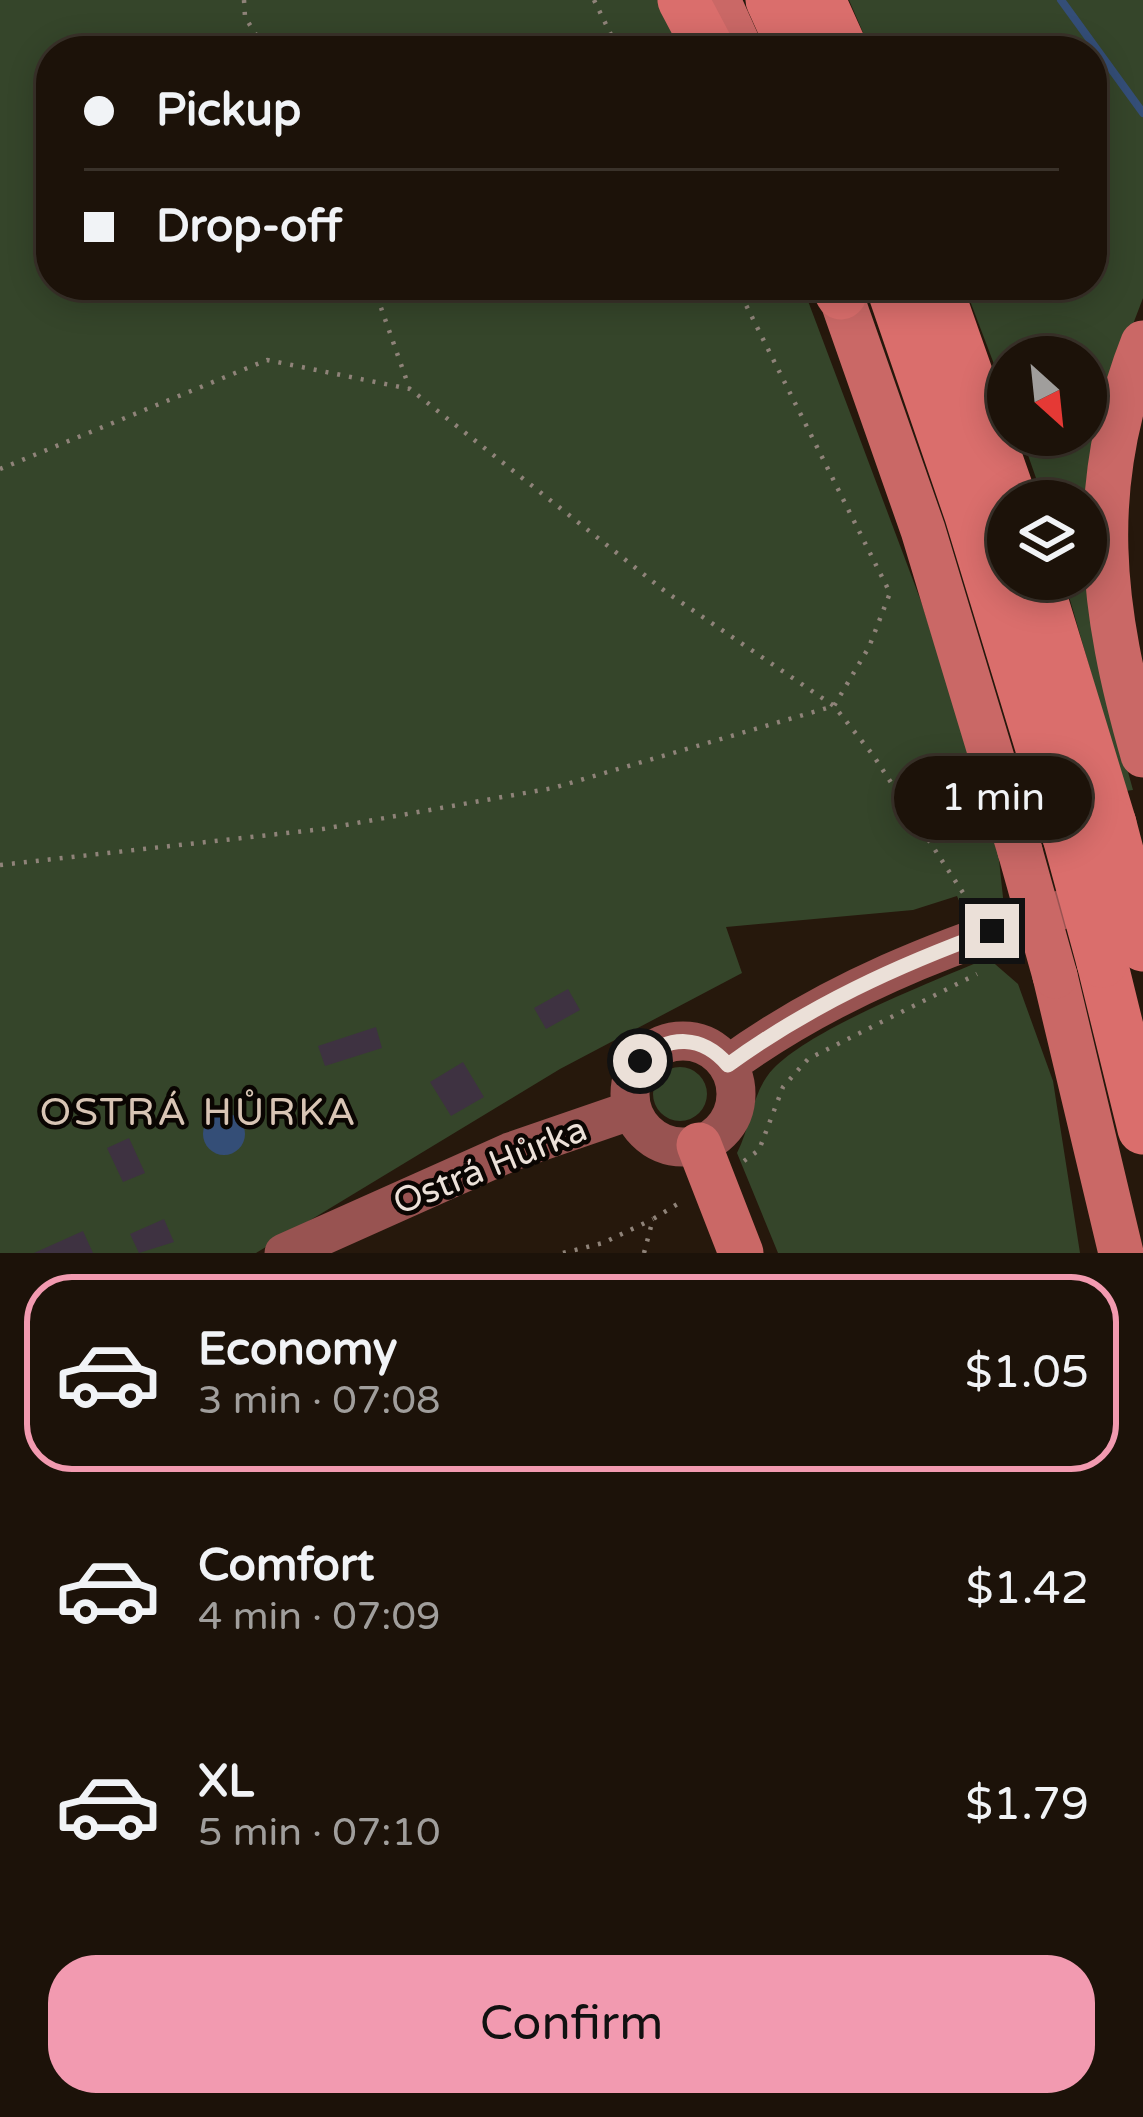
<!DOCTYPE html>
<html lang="en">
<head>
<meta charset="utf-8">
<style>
  :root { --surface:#1c1209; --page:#292017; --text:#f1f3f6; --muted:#a09e9c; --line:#3a322a; --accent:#f29ab0 }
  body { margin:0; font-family:"Varela Round",sans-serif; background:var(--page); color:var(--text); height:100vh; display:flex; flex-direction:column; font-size:45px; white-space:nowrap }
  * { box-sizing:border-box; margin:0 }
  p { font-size:39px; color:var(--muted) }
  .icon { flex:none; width:66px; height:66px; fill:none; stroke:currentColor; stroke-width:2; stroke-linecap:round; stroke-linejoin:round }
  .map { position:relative; height:1253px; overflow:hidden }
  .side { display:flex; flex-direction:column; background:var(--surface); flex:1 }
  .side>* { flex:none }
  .guide { position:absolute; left:36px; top:36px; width:1071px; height:264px; border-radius:48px; box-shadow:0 6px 30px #0003,0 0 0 3px var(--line); display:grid; align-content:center; height:264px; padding:0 48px; background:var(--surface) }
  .needle { width:78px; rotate:153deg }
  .buttons { position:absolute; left:987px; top:336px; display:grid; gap:24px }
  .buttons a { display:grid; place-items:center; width:120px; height:120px; border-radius:50%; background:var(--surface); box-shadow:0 6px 30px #0003,0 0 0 3px var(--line); font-size:60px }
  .end { position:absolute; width:54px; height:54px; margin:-27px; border:15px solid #ebe0d8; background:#111; box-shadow:0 0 0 6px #111 }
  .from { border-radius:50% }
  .bubble { position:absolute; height:84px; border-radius:42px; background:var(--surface); box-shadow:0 6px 30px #0003,0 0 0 3px var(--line); font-size:39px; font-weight:600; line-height:84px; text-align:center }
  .guide b { display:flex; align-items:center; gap:42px; height:114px; font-size:45px }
  .guide b+b { border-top:3px solid var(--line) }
  .guide i { width:30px; height:30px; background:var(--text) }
  ul { padding:21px 0 0; list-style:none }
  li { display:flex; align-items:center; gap:36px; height:198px; margin:0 24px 18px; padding:0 24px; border:6px solid transparent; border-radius:48px }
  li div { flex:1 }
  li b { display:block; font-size:45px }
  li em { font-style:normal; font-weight:600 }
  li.current { border-color:var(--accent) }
  li>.icon { width:108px; height:108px; stroke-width:1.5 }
  .primary-button { display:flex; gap:24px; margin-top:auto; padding:24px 48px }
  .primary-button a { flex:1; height:138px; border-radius:48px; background:var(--accent); color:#111; font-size:48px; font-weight:600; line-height:138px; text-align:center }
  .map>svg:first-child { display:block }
  .green { fill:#35452a }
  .water { fill:#344e77 }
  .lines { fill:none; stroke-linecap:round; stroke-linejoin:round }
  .stream { stroke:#344e77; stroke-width:8 }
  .building { fill:#3e3241 }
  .path { stroke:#8f8379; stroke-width:4.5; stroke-dasharray:3 9; stroke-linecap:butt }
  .secondary { stroke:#985351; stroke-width:39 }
  .trunk { stroke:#ca6866; stroke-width:45 }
  .motorway { stroke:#da6e6c; stroke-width:51 }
  .trunk-bridge { stroke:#ca6866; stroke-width:45 }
  .motorway-bridge { stroke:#da6e6c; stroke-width:51 }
  .route { stroke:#ebe0d8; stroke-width:15 }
  .labels { text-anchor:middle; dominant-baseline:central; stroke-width:9; stroke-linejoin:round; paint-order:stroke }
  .street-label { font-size:36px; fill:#ebe0d8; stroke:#0a0502 }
  .neighbourhood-label { font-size:39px; letter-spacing:3px; fill:#d8c4b4; stroke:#0a0502 }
</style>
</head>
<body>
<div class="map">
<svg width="1143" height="1253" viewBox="0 0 1143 1253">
  <rect width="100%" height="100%" fill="#26180c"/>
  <path class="green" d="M0,0H668L696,51H51V285H802L922,604L997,841L1005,916L971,929L957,896L913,910L726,927L742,973L560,1069L256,1253H0Z
    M849,0H1143V298L1114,374L1086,501H1044L1021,435H1086V357H1008V401L964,285H1092V51H871Z
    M1064,579H1086L1109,703L1133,790L1125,791Z
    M988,958L1018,984L1053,1081L1080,1253H778L737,1153C751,1126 752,1091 773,1069C812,1028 934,981 988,958Z
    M653 1094a27 27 0 1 1 54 0a27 27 0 1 1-54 0Z"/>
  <path class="water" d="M203 1134a21 21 0 1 1 42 0a21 21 0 1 1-42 0Z"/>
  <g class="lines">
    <path class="stream" d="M1061,0L1143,113"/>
  </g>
  <path class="building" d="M568,989L580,1010L546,1029L534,1008Z
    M376,1027L382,1048L325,1066L318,1046Z
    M463,1062L484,1097L451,1116L430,1082Z
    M129,1138L145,1173L123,1182L107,1148Z
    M164,1219L174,1242L139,1253L130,1234Z
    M83,1231L93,1253H34Z"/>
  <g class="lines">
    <path class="path" d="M244,0L245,17L266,51
      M594,0L619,51
      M373,285L409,387
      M0,469L267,360L410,389L666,592L834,706L873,755L971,905
      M0,865L323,829L553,788L834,706L869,647L890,593L736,285
      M744,1161L759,1150L783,1087L808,1059L977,974
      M563,1253L603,1243L653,1219
      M644,1253L653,1219L684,1200"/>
    <path class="secondary" d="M630 1094a53 53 0 1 1 106 0a53 53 0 1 1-106 0Z
      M728,1065C830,991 944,946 1064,909
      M284,1253L510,1152L632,1110"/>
    <path class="trunk" d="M718,0L741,51
      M837,285L923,530L1020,851
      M1143,343C1086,488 1101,609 1143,755
      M1055,976L1121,1253
      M699,1145L741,1253"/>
    <path class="motorway" d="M683,0L710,51
      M771,0L794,51
      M820,0L843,51
      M836,285L841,294
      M891,285L970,515L1068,837
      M936,285L1012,501
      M1036,579L1111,824
      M1102,962L1143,1129"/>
    <path class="trunk-bridge" d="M1020,851L1055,976"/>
    <path class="motorway-bridge" d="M1111,824L1143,946
      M1068,837L1102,962"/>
  </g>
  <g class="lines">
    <path class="route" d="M640,1061C669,1034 702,1035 728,1065C809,1006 898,965 992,931"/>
  </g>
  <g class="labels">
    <g class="street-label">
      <text transform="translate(490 1166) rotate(-22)">Ostrá Hůrka</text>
    </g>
    <g class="neighbourhood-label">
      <text x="199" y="1112">OSTRÁ HŮRKA</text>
    </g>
  </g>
</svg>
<div class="buttons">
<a><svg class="needle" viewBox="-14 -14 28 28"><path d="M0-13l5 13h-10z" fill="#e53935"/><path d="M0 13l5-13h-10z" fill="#a09e9c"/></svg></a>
<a><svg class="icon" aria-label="layers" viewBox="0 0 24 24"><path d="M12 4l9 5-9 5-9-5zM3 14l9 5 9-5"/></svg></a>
</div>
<i class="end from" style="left:640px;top:1061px"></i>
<i class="end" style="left:992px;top:931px"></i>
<div class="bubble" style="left:894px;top:756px;width:198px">1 min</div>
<div class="guide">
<b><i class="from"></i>Pickup</b>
<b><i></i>Drop-off</b>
</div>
</div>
<section class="side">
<ul>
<li class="current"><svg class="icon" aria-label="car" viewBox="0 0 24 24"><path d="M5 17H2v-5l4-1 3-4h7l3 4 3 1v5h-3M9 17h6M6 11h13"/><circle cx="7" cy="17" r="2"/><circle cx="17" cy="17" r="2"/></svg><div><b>Economy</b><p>3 min · 07:08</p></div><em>$1.05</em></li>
<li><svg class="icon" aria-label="car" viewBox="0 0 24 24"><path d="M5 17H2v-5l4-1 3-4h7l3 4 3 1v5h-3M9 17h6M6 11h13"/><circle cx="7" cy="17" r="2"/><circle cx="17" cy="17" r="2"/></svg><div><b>Comfort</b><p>4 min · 07:09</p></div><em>$1.42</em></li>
<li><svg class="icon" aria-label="car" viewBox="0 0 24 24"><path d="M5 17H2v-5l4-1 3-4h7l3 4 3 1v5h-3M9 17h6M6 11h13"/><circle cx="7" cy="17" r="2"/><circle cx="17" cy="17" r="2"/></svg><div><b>XL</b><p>5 min · 07:10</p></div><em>$1.79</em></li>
</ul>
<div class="primary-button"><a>Confirm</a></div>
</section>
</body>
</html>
